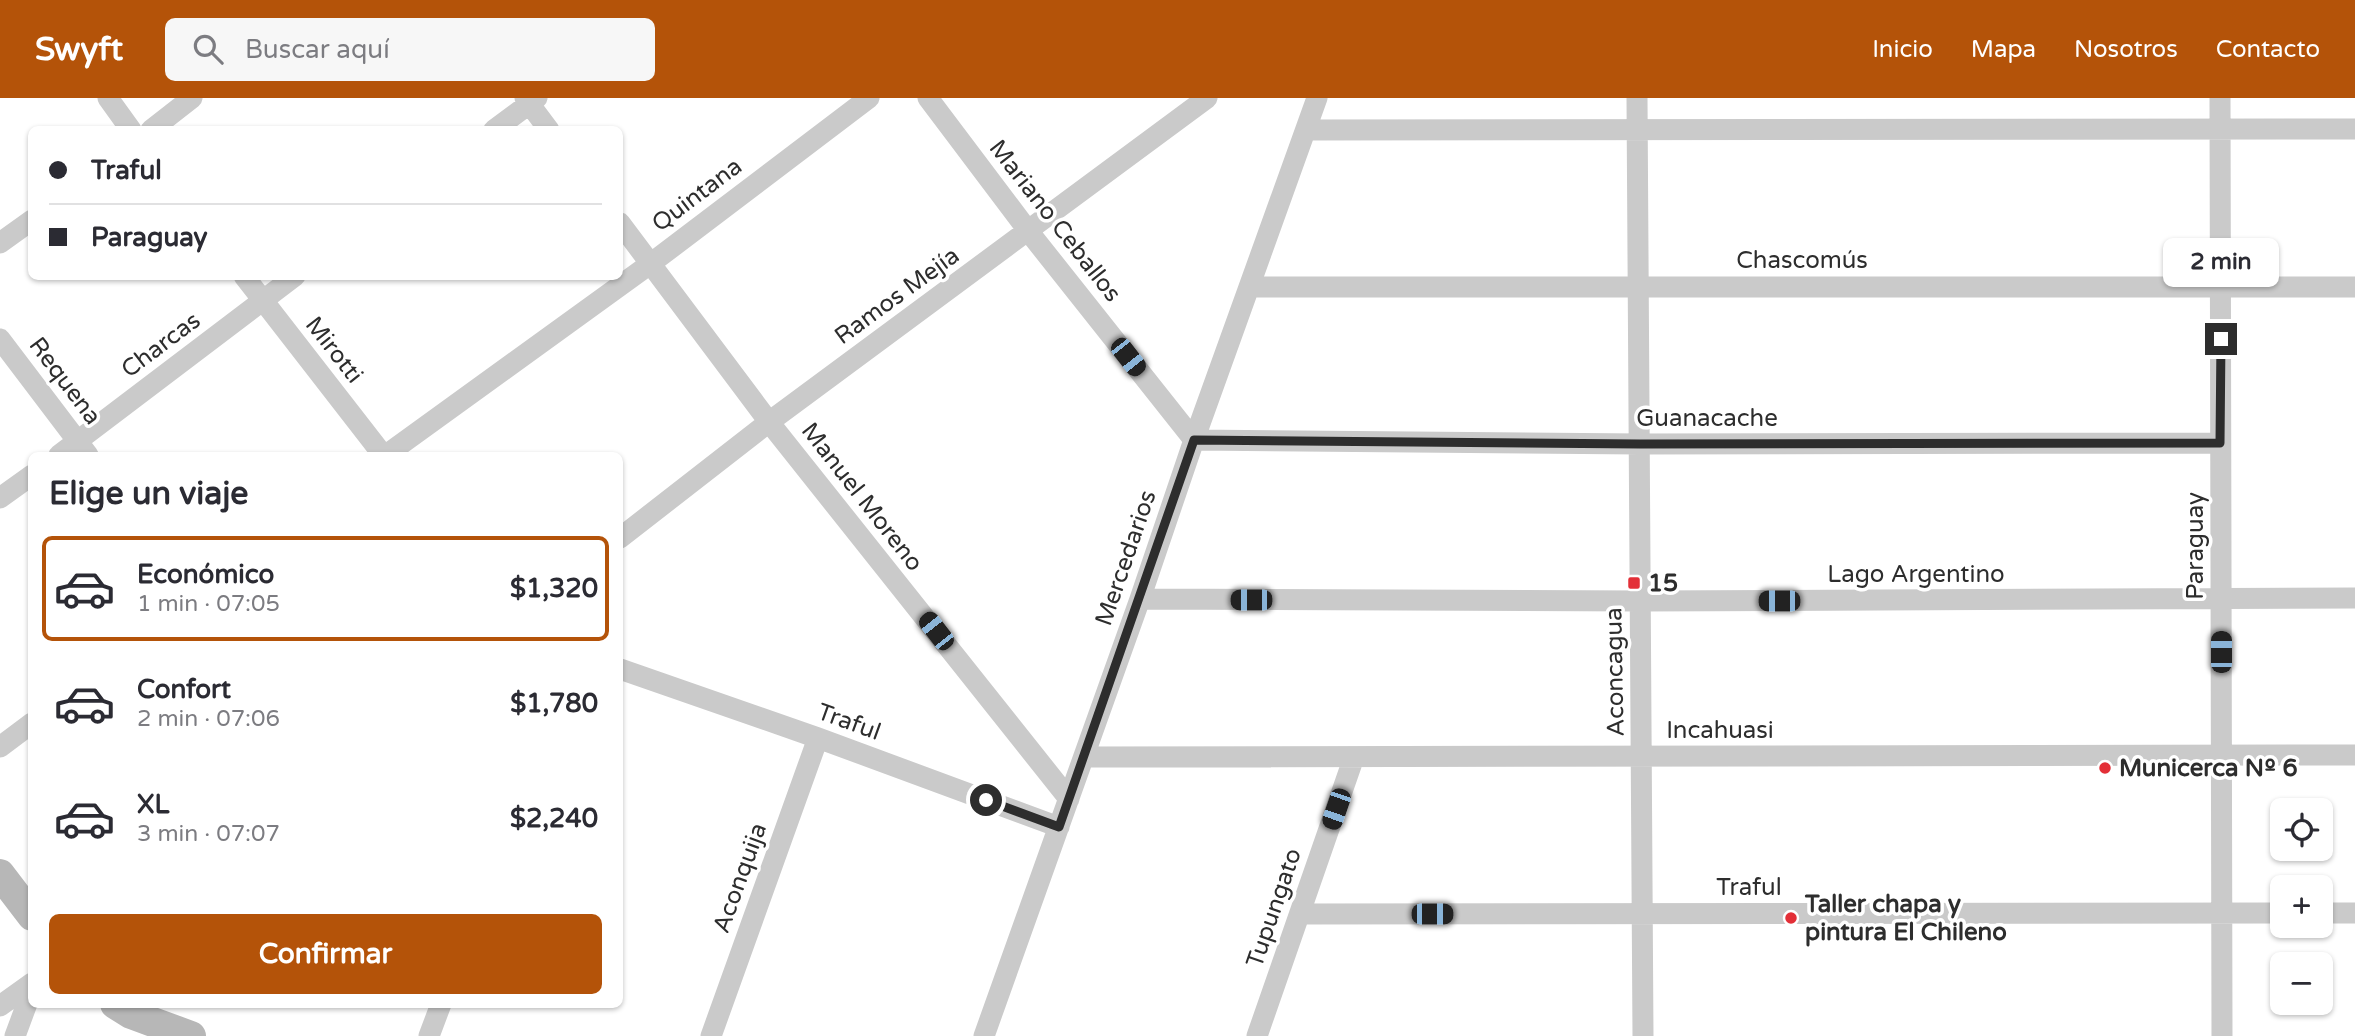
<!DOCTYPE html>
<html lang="es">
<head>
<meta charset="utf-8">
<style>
  :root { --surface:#fff; --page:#f7f7f7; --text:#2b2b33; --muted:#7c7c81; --line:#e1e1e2; --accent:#b45309 }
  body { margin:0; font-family:"Varela Round",sans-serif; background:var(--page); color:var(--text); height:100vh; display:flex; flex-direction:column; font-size:26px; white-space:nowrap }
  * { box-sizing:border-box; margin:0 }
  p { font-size:23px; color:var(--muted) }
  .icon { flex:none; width:38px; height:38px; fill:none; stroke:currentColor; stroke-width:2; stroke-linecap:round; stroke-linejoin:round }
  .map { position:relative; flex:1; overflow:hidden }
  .sheet { position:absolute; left:28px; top:354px; width:595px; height:556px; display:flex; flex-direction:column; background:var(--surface); border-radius:10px; box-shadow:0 2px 5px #0004 }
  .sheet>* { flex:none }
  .guide { position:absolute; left:28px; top:28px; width:595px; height:154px; border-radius:10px; box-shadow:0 2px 5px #0004; display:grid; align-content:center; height:154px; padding:0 21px; background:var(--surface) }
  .buttons { position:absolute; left:2270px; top:700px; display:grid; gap:14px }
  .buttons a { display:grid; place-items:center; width:63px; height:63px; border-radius:10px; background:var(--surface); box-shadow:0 2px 5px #0004; font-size:35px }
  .end { position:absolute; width:32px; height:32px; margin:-16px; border:9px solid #2d2d2d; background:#fff; box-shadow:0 0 0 4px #fff }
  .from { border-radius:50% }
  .bubble { position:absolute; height:49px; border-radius:10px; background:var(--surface); box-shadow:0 2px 5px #0004; font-size:23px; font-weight:700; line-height:49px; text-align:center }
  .car { position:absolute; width:21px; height:42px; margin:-21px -10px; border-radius:9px; box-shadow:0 0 5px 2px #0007; background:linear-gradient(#222 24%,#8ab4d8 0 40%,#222 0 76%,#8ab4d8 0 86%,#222 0) }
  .guide b { display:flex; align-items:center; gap:24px; height:66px; font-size:26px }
  .guide b+b { border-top:2px solid var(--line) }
  .guide i { width:18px; height:18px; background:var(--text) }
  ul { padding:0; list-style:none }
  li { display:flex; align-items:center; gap:21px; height:105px; margin:0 14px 10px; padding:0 7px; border:4px solid transparent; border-radius:10px }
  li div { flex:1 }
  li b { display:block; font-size:26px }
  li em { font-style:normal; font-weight:700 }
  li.current { border-color:var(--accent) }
  li>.icon { width:63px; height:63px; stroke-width:1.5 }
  h2 { padding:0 21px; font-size:32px; line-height:84px }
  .cta { display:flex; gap:14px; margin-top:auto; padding:14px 21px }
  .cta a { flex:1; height:80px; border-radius:10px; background:var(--accent); color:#fff; font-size:28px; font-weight:700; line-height:80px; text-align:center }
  header { display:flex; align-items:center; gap:42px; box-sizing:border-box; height:98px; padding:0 35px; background:var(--accent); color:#fff }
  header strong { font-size:33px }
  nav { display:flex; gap:38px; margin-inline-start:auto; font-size:24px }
  .search { width:490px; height:63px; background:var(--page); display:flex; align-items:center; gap:18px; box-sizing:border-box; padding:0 24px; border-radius:10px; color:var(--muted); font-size:26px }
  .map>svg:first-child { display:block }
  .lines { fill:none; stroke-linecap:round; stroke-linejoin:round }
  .minor { stroke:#cacaca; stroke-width:21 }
  .secondary { stroke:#b7b7b7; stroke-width:30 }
  .route { stroke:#2d2d2d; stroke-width:9 }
  .poi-dot { fill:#e32f37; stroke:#fff; stroke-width:2.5 }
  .labels { text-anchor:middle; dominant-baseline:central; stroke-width:7; stroke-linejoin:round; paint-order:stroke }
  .street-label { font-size:24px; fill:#2d2d2d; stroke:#fff }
  .poi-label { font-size:24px; font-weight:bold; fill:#2d2d2d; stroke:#fff; text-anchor:start }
</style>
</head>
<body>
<header>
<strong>Swyft</strong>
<div class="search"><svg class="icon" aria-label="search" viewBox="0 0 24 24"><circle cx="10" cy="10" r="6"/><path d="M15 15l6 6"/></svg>Buscar aquí</div>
<nav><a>Inicio</a><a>Mapa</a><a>Nosotros</a><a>Contacto</a></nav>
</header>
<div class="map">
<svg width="2355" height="938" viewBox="0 0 2355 938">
  <rect width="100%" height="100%" fill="#fff"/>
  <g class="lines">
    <path class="minor" d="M108,0L131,32
      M525,0L549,32
      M928,0L1029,134L1194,342L1640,346L2220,345
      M1637,0L1643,938
      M2220,0L2222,938
      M151,32L192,0
      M494,32L537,0
      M1306,32L2355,31
      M620,125L769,324L1069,701
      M0,145L32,122
      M244,178L383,357
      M1249,189H2355
      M0,241L88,357
      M59,357L295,178
      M386,357L650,166L869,0
      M0,400L32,377
      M620,440L769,324L1207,0
      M1140,501L1641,503L2355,500
      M620,571L818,640L1059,729
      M0,649L32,625
      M1084,659L2355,657
      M2320,815H2355
      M1301,816L2282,815
      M0,908L32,885
      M15,938L32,892
      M429,938L441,906
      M711,938L818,640
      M984,938L1140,501L1194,342L1317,0
      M1257,938L1354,659"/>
    <path class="secondary" d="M0,776L32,818
      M115,906L131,916L191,938"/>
  </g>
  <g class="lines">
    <path class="route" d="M986,702L1059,729L1194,342L1640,346L2220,345L2221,241"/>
  </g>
  <g class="poi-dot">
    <rect x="1627" y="478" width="14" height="14" rx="3.5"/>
    <circle cx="2105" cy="670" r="7"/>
    <circle cx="1791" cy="820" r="7"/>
  </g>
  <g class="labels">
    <g class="street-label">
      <text transform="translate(697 97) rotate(-37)">Quintana</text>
      <text transform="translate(1055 123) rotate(52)">Mariano Ceballos</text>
      <text x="1802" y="162">Chascomús</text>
      <text transform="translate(897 198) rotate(-36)">Ramos Mejía</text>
      <text transform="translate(161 247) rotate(-37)">Charcas</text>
      <text transform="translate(334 252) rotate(52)">Mirotti</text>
      <text transform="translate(65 283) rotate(53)">Requena</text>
      <text x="1707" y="320">Guanacache</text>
      <text transform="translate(862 399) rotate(52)">Manuel Moreno</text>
      <text transform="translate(2195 448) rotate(-90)">Paraguay</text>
      <text transform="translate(1126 460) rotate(-71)">Mercedarios</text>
      <text x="1916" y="476">Lago Argentino</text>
      <text transform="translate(1615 574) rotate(-91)">Aconcagua</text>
      <text transform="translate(849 624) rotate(20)">Traful</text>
      <text x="1720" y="632">Incahuasi</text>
      <text transform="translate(740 780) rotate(-70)">Aconquija</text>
      <text x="1749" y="789">Traful</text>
      <text transform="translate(1274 810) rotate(-71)">Tupungato</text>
    </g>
    <g class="poi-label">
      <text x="1648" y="485">15</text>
      <text x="2119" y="670">Municerca Nº 6</text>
      <text x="1805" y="806">Taller chapa y<tspan x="1805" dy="28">pintura El Chileno</tspan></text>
    </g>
  </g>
</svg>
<div class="buttons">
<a><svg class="icon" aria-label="locate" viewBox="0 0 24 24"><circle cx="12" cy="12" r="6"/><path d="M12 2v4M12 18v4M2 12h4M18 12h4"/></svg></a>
<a>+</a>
<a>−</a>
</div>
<i class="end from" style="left:986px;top:702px"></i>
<i class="end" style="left:2221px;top:241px"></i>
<div class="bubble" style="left:2163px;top:140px;width:116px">2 min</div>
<i class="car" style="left:1128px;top:259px;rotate:142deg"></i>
<i class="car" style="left:1251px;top:502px;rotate:270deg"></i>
<i class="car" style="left:1779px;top:503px;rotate:270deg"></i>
<i class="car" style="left:936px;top:533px;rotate:322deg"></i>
<i class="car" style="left:2221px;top:554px;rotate:0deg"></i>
<i class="car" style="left:1336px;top:711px;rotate:199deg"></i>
<i class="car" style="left:1432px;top:816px;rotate:90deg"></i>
<div class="guide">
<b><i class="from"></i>Traful</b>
<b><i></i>Paraguay</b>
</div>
<section class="sheet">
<h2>Elige un viaje</h2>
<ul>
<li class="current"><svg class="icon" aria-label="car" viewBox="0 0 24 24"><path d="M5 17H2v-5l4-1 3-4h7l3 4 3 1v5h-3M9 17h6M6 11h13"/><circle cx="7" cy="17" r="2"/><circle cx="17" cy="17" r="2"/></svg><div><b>Económico</b><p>1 min · 07:05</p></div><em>$1,320</em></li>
<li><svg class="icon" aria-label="car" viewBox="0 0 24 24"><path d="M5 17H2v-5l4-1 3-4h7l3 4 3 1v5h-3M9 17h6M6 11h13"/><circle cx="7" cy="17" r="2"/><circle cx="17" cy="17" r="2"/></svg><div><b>Confort</b><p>2 min · 07:06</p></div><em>$1,780</em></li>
<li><svg class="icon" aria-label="car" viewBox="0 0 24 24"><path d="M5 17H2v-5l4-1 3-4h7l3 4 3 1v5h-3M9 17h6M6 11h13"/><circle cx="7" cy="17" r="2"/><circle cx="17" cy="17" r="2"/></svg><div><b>XL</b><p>3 min · 07:07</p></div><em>$2,240</em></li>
</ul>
<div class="cta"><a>Confirmar</a></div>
</section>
</div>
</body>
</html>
